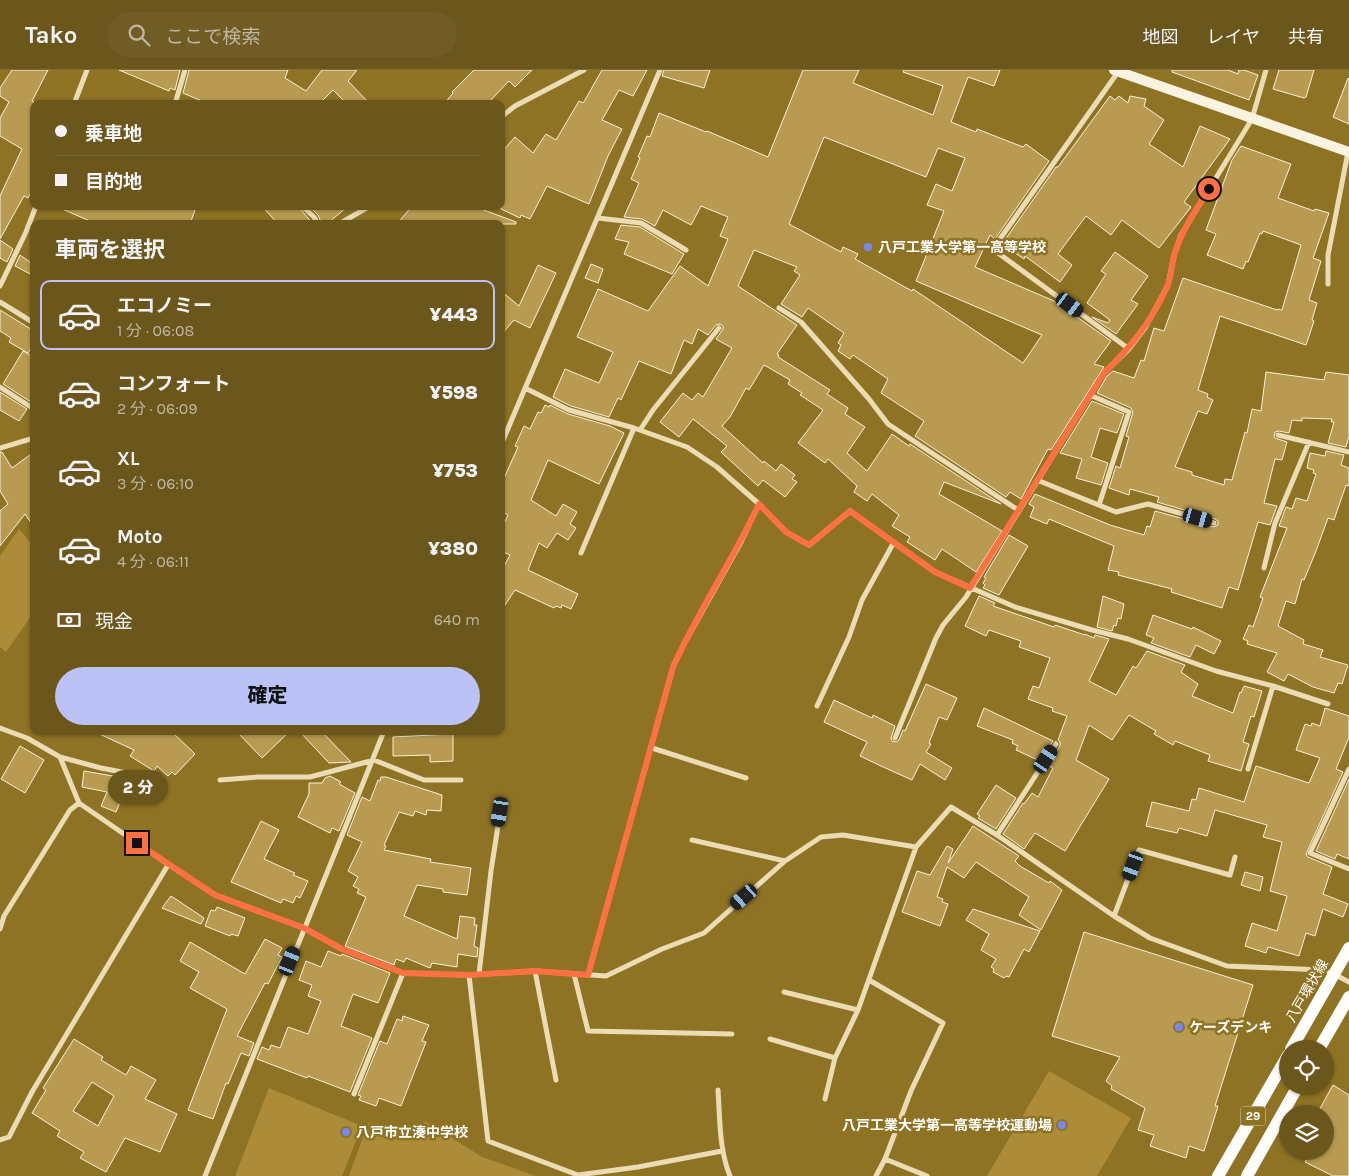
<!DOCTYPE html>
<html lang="ja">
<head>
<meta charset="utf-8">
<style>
  :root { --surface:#6b561b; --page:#705c24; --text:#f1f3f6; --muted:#beb7a3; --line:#7e6c3a; --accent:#bbc2f6 }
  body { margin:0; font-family:Karla,"Noto Sans JP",sans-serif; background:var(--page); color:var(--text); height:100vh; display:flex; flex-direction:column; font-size:19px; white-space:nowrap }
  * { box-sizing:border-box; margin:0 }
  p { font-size:16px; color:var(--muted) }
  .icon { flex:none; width:28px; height:28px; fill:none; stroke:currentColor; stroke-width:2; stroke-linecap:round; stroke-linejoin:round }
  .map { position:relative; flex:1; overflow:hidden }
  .side { position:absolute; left:30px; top:150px; width:475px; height:515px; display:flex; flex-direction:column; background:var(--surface); border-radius:10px; box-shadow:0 1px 4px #0004 }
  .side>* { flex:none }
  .banner { position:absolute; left:30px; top:30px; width:475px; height:110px; border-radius:10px; box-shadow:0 1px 4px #0004; display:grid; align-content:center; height:110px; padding:0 25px; background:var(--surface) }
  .buttons { position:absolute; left:1279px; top:970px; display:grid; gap:10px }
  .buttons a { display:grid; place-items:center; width:55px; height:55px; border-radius:50%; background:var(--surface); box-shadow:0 1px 4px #0004; font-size:25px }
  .end { position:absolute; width:22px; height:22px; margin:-11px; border:6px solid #ff7043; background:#111; box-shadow:0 0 0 2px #111 }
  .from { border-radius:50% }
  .bubble { position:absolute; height:35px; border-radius:18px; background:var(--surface); box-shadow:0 1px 4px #0004; font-size:16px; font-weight:800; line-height:35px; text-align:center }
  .car { position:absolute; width:15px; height:30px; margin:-15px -8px; border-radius:6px; box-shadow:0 0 4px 1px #0007; background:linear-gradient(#222 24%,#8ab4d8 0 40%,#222 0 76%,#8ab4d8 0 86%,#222 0) }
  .banner b { display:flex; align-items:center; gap:18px; height:48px; font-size:19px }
  .banner b+b { border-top:1px solid var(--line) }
  .banner i { width:12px; height:12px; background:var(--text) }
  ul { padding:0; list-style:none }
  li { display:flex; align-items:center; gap:15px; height:70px; margin:0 10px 8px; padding:0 15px; border:2px solid transparent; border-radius:10px }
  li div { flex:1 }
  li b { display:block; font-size:19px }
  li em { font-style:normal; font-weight:800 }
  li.selected { border-color:var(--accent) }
  li>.icon { width:45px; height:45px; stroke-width:1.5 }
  h2 { padding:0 25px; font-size:22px; line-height:60px }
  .pay { display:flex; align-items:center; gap:12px; height:55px; padding:0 25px; font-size:19px }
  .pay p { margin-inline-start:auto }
  .button { display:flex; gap:10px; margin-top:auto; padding:10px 25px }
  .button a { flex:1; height:58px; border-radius:30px; background:var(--accent); color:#111; font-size:20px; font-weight:800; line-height:58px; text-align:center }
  header { display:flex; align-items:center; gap:30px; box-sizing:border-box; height:70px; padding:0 25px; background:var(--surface); border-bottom:1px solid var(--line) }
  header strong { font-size:24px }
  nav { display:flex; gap:28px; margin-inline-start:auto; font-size:18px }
  .search { width:350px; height:45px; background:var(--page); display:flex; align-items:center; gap:12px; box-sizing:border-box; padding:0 18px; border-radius:28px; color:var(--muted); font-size:19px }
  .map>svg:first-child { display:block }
  .green { fill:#ac8c39 }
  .building { fill:#b89b51; stroke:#f9f0da; fill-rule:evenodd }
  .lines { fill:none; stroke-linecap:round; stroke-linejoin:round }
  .street { stroke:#ebdcb5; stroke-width:5 }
  .secondary { stroke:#f9f3e0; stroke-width:10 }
  .primary { stroke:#fffefa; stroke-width:12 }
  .route { stroke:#ff7043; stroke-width:6 }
  .poi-dot { fill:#7887f6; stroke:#8f7324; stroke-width:2 }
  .labels { text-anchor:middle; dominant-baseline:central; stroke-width:5; stroke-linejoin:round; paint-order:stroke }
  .shield { fill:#8f7324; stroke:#ddd5bd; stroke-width:1 }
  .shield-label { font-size:12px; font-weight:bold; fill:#fff }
  .poi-label { font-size:14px; font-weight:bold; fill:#fff; stroke:#8f7324; text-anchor:start }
  .street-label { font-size:14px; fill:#fff; stroke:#8f7324 }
</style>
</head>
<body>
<header>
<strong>Tako</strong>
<div class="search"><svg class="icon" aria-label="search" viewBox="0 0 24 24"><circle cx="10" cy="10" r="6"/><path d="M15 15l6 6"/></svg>ここで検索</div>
<nav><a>地図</a><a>レイヤ</a><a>共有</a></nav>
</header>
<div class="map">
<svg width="1349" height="1106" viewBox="0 0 1349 1106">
  <rect width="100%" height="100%" fill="#8f7324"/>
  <path class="green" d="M19,459L34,477V542L6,582L0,577V486Z
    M1049,1001L1131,1048L1097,1106H987Z
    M269,1018L362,1056L342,1106H235Z
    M425,1051L482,1087L536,1106H349L368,1053L416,1070Z"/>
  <path class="building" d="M12,0H48L32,31L34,32V116L28,128L24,126L0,169V126L22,79L0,66V48L9,32L0,26V18Z
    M119,0H180L175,20L170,18L169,21Z
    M189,0H288L285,8L306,21L322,0H357L348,11L370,34H347L333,20L322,31L326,34H209L183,23Z
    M474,0H532L515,17L509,11L487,34H444L453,23L452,22Z
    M602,0H647L633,26L619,20L602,50L622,59L608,86L589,134L547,116L530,149L521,145L520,148L501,139V83L515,67L533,83L546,64L556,70L579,31L583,33L585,30Z
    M664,0H710L704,18L662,6Z
    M803,0H859L853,13L933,45L943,16L903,2L904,0H1000L994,16L968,7L951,52L976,62L977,59L1023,77L1026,74L1049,91L995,169L990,165L975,197L1054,231L1076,248L1077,247L1111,271L1094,294L1104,297L1051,380L1048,379L1021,429L1010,422L1006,427L915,366L924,351L881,323L888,309L853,285L850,289L838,281L841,275L838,273L844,263L808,238L802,247L781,234L800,205L794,201L797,197L754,180L738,216L797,255L777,284L779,285L778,287L830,320L827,324L848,338L845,344L865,357L847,383L867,401L892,364L909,376L910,374L1001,434L944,412L939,424L1002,461L976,502L942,479L935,490L907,472L910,467L892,456L899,445L872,424L867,431L854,422L857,416L828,389L825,393L798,373L823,340L800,325L802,323L788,314L790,310L764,295L749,320L746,318L730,347L722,356L763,393L764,391L776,401L781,394L795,405L792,409L797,412L785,427L763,410L758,416L721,382L727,376L693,349L679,367L660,352L683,323L692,330L698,323L703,327L732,278L716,269L723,259V256L720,254L716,255L708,265L698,259L692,274L684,270L671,304L639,291L621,330L618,328L609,347L571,336L553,327L565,299L599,313L613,282L577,267L598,219L648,241L680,196L708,216L728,169L720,166L728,147L701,136L691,155L663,140L655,156L642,149L624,147L639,113L631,109L640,88L638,87L647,66L650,67L659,43L706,62L707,61L768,87ZM824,67L926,107L938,78L965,88L952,121L936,114L927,135L944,141L916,211L1042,265L1023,293L913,219L912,221L855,189L858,184L843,177L841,182L789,154Z
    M1172,0H1228L1238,4L1239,0H1244L1258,5L1249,30L1172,2Z
    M1279,0H1314L1306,27L1304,28L1273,19Z
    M1348,8L1349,9V54L1333,47Z
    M1110,26L1115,30L1119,26L1128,33L1130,26L1146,29L1144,36L1164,50L1149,74L1183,97L1200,56L1230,69L1184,132L1191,137L1159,178L1122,150L1111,165L1086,146L1058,184L1072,195L1060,212L1025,186L1024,189L1002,174L1056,97H1058Z
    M1241,76L1291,94L1278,128L1314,141L1315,139L1329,143L1313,188L1321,191L1309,230L1317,233L1312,250L1314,251L1306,275L1220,246L1198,320L1208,324L1207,327L1213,330L1207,344L1198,341L1175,397L1192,402V405L1224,415L1225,409L1232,410L1245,362L1247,363L1252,339L1261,341L1266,302L1324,310L1326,302L1349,305V366L1346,377L1328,373L1334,352H1331L1332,349L1302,348V351L1292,350L1289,363L1279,361L1275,362L1274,366L1275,368L1287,372L1282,390L1275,389L1264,433L1277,436L1270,455L1258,452L1238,520L1229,517L1222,538L1171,522L1172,519L1118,505L1119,502L1108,500L1114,476L1049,449L1047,454L1030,447L1034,437L1029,434L1035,424L1110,455L1144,465L1147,456L1150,457L1155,441L1213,457L1218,455V451L1215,449L1157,432L1159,427L1130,419L1129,425L1109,418L1116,396L1120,398L1129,367L1126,366L1133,342L1131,338L1097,323L1107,306L1113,301L1134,308L1141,290L1144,291L1154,258L1164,261L1183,208L1277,240L1278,239L1282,240L1301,175L1263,161L1262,164L1260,163L1248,192L1246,191L1243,199L1207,185L1216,164L1206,160L1232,90Z
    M55,136H184L195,140L190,154H97Z
    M262,136H298L313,154H278Z
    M309,136H348L327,154H322L318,145Z
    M412,136H473L516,152V154H397Z
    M621,155L640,157L684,184L672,204L624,184L629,172L615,169Z
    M0,170L13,179L7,192L0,188Z
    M1115,182L1148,206L1131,230L1138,234L1116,264L1092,247L1108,253L1110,250L1087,233L1106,204L1101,201Z
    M20,185L34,195V206L15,196Z
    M591,194L603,199L598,213L585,208Z
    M538,195L556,203L530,258L514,250L501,265V221L519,236Z
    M0,240L34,261V273L28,283L9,272L11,268L0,261Z
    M23,281L34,287V328L31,332L3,314Z
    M0,322L27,339L19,351L0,340Z
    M1092,331L1124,344L1117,363L1100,358L1091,387L1108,393L1101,415L1076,408L1082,389L1060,383Z
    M545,335L549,337L550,335L568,344L610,356L624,363L599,414L548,390L531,430L556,446L563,434L577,442L570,454L576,458L568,470L557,463L547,478L539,473L528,500L578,524L571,539L562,535L561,538L556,536L554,538L515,520L501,541V502L510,485L501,481V460L508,445L501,441V415L518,377L515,376L524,356L530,359L538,342L541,343Z
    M1326,381L1344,385L1341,395L1349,398V416L1346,415L1334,450L1328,448L1316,481L1304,510L1302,509L1295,534L1286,531L1278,556L1304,570L1303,574L1323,580L1320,587L1348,595L1342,614L1338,613L1334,623L1313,617L1288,604L1284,611L1267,602L1277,583L1247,574L1248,571L1243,569L1249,555L1253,557L1263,528L1260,527L1287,458L1279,456L1286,437L1292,439L1296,428L1307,431L1316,404L1313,403L1314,400L1307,398L1310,383L1325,386Z
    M0,382H2L12,398L34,382V457L25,444L0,476V441L8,434L0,421Z
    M1009,465L1028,476L999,525L983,518L985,515L983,513L986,508L984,507Z
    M979,526L995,533L993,536L1054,557L1055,555L1085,565V564L1094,568L1095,565L1109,569L1089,611L1116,625L1133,596L1136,598L1147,581L1185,595L1181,602L1198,614L1192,626L1233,643L1240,622L1241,623L1244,616L1262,621L1254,647L1251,646L1243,672L1249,674L1241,701L1208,691L1210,685L1175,671L1173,675L1154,664L1156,661L1129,645L1112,670L1089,655L1076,690L1109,709L1065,781L1035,763L1024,779L1003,764L1023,733L1024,734L1032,723L1038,727L1053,698L1047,695L1060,676V672L1058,670L1067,646L1052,641L1053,638L1028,629L1033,616L1039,618L1050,588L1019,577L1021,571L989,560L986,566L965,556Z
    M1103,526L1124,534L1121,549L1118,548L1116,556L1114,555L1112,561L1097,557Z
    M1153,545L1192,559L1193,557L1221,571L1214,584L1196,575L1190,587L1151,573L1154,568L1146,565Z
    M926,614L957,628L947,650L939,647L929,673L931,674L926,682L952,698L945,710L920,694L912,710L881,696L860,686L867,672L824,652L834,630L872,648L873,645L895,656L891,668L892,671L896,672L899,670L903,660L905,661Z
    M984,638L1053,671L1040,691L1016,680L1018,676L1012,673L1013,670L977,656Z
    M1325,638L1349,646V667L1336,699L1343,702L1306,784L1308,787L1332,797L1323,824L1348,834L1343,847L1323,839L1315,866L1306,863L1299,886L1268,877L1266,883L1245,876L1252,853L1277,861L1287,826L1270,821L1282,772L1263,767L1267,755L1215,740L1207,766L1179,758L1177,763L1146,756L1152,732L1189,741L1192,729L1196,730L1199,718L1244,732L1256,696L1309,713L1320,688L1296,680L1305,654L1311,656L1312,653L1320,656Z
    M93,661H171L195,684L175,705L172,702L168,706L157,696L154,701L130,686L134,680Z
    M236,661H290L262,688Z
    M299,661H321L351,692L329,693Z
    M453,664V691L430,692V685L393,686V667Z
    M20,676L44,690L25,723L1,709Z
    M84,701L113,706L128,712L116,742L101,736L107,722L82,717Z
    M330,706L341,712L339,714L355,723L339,761L332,758L330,763L298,747L309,724V713H322L325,708Z
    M381,707H386L442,725L441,741L427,740L426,745L415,741L413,746L399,742L384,775L386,776L384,780L431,789L430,792L471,798L467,825L443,822V819L417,815L404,846L457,869L460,846L475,848L474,855H477L474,876L478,878L477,887L458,884L457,897L432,893L430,898L406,888L404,892L396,889L394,895L345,876L366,827L357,823L359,819L353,816L358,807L348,801L362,772L347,765L362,727L370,731L378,710L380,711Z
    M1349,709V789L1337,784L1335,789L1316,781Z
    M996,715L1016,728L996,759L978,748L980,746L977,744Z
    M261,751L279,760L264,789L295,803L293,805L308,811L300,828L296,826L293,833L283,829L281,833L231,812Z
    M973,756L1019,786L1015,791L1020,796L1049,813L1050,811L1062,820L1041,860L1019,845L1029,827L976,792L964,808L947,797L937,827L943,829L942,832L948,834L940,856L902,842L917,801L930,805L947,776L953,779L948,793Z
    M1245,802L1263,807L1260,821L1241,815Z
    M171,826L204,848L201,854L162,838Z
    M217,837L245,848L238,866L231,864L230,866L205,856L211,840L215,841Z
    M973,839L1040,861L1029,882L1024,879L1009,907L1006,906L1004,908L993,902L994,899L991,897L996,889L981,880L989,864L966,850Z
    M1084,862L1253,915L1215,1036H1218L1204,1081L1189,1076L1186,1088L1150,1076L1154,1065L1138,1060L1145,1038L1111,1019L1112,1016L1106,1011L1120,987L1052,966Z
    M265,869L282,878L278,885L282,887L268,914L265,913L237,966L254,973L249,986L241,983L228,1014L226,1013L213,1049L188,1040L227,939L190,918L199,902L180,891L190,872L245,904Z
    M328,881L341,886L342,884L390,903L378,933L353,924L341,956L372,968L350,1022L308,1006L307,1008L257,989L262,977L269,980L271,975L280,978L288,957L308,964L321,931L308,926L312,915L299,910L306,891L321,897Z
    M403,946L429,955L422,971L426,972L401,1036L379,1028L376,1036L359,1030L361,1026L358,1025L380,971L387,974L397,949L402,951Z
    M74,969L103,987L101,990L126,1005L131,996L156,1010L145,1029L177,1044L160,1082L125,1068L106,1102L80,1088L84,1082L57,1066L60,1061L32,1043L46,1020L43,1018ZM92,1012L114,1026L98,1056L73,1041Z
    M1333,1015L1349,1025V1106H1333L1305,1092L1311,1081H1325V1044H1317Z"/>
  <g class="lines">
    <path class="street" d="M1118,2L997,173L998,183L1129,279
      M74,34L87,0
      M175,34L185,0
      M501,47L515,36L584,0
      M302,136L314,147L318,154
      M598,148L641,153L686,180
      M339,154L370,136
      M1328,214V185L1348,82
      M0,216L26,162L36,136
      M0,232L34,253
      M779,238L801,252L869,329L888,354L1018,440
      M0,317L34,339
      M525,318L569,340L634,358L687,377L717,397L759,434L786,462L809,475L850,441L935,502L1015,537L1092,560L1128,569L1216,601L1273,616L1328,634
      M1090,325L1129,342L1099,435
      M640,360L653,340L719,258
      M1278,365L1349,382
      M501,375L660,0
      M0,378L34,368
      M1037,410L1116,442L1148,434L1214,453
      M581,483L634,358
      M1264,498L1275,453L1309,372
      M817,636L849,567L862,530L894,472
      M0,658L27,668L60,687L79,733L166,793L215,825L304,858L342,879L403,903L469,905L535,901L606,906L662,879L704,863L785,791L821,767L843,765L916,777L951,737L997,765L1114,846L1150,868L1227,896L1323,900L1334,904L1349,912
      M895,668L936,568L943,555L966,527L1104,303L1129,279L1145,258L1168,215L1174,185L1181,165L1252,49L1266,0
      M652,678L746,708
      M60,687L101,698L153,708
      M1248,699L1273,616
      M1349,699L1310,783L1349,799
      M220,710L258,707H310L374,690L424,710H461
      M997,765L1056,674
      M692,770L785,791
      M1114,846L1139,780L1230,805L1235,787
      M0,859L4,846L70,740L79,733
      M535,901L556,1010
      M479,904L491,801L500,743
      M574,904L588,961L732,964
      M469,905L488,1071L578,1105L638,1097L722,1081
      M588,905L673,597L684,574L741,472L759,434
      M869,910L943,953L911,1021L885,1089L876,1106
      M784,922L858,940
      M770,969L835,988
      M718,1020C720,1049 719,1079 730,1106
      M354,1024L403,903
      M825,1029L835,988L858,940L916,777
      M0,1070L9,1067L32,1022L168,795
      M885,1089L927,1106
      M205,1106L384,661"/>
    <path class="secondary" d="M1114,0L1349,82"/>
    <path class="primary" d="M1291,979L1349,878
      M1319,979L1349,927
      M1218,1106L1288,985
      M1247,1106L1298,1016"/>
  </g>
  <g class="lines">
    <path class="route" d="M137,773L215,825L304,858L342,879L403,903L469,905L535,901L588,905L673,597C698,541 733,490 759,434L786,462L809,475L850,441L935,502L970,518L1104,303C1131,277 1151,252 1167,217C1172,207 1171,194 1175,183C1182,160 1196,140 1209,119"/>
  </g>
  <g class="poi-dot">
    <circle cx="868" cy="177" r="5"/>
    <circle cx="1179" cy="957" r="5"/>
    <circle cx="1062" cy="1055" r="5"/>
    <circle cx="346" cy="1062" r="5"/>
  </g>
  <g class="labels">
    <rect class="shield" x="1240.5" y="1036.5" width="25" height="19" rx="4"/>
    <g class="shield-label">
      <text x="1253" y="1046">29</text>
    </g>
    <g class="poi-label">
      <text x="878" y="177">八戸工業大学第一高等学校</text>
      <text x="1189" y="957">ケーズデンキ</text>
      <text x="1052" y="1055" text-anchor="end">八戸工業大学第一高等学校運動場</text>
      <text x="356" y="1062">八戸市立湊中学校</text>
    </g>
    <g class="street-label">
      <text transform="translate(1307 921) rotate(-60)">八戸環状線</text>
    </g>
  </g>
</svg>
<div class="buttons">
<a><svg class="icon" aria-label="locate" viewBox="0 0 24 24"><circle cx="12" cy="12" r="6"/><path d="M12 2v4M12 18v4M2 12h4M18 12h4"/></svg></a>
<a><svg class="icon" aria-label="layers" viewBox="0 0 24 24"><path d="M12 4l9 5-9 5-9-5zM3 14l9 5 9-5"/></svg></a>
</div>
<i class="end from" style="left:1209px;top:119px"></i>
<i class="end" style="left:137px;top:773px"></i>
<div class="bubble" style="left:108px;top:700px;width:60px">2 分</div>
<i class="car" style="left:1070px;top:235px;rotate:127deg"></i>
<i class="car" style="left:1198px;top:448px;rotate:106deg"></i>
<i class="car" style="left:1046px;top:689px;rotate:33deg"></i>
<i class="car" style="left:500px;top:742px;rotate:189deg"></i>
<i class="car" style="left:1133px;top:796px;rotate:200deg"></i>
<i class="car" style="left:744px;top:827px;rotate:229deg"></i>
<i class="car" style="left:290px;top:891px;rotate:22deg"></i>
<div class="banner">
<b><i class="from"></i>乗車地</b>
<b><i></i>目的地</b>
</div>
<section class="side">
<h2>車両を選択</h2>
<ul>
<li class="selected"><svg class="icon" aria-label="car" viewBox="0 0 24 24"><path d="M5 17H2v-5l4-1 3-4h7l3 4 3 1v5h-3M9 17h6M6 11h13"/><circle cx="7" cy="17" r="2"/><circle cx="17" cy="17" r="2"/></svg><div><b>エコノミー</b><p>1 分 · 06:08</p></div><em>¥443</em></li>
<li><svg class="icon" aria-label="car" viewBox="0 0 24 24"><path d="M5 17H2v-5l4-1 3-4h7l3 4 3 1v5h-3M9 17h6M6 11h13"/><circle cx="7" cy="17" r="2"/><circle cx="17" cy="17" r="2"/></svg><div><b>コンフォート</b><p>2 分 · 06:09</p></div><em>¥598</em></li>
<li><svg class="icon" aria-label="car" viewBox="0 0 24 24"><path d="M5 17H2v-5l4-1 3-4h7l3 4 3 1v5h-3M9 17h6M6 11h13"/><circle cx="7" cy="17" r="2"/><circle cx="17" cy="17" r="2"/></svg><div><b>XL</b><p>3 分 · 06:10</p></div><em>¥753</em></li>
<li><svg class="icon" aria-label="car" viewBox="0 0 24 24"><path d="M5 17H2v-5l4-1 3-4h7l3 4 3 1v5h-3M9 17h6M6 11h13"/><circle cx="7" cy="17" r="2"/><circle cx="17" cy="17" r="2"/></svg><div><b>Moto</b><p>4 分 · 06:11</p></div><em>¥380</em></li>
</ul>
<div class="pay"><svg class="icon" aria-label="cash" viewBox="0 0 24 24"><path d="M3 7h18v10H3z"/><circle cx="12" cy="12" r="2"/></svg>現金<p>640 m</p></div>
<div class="button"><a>確定</a></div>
</section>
</div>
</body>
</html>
